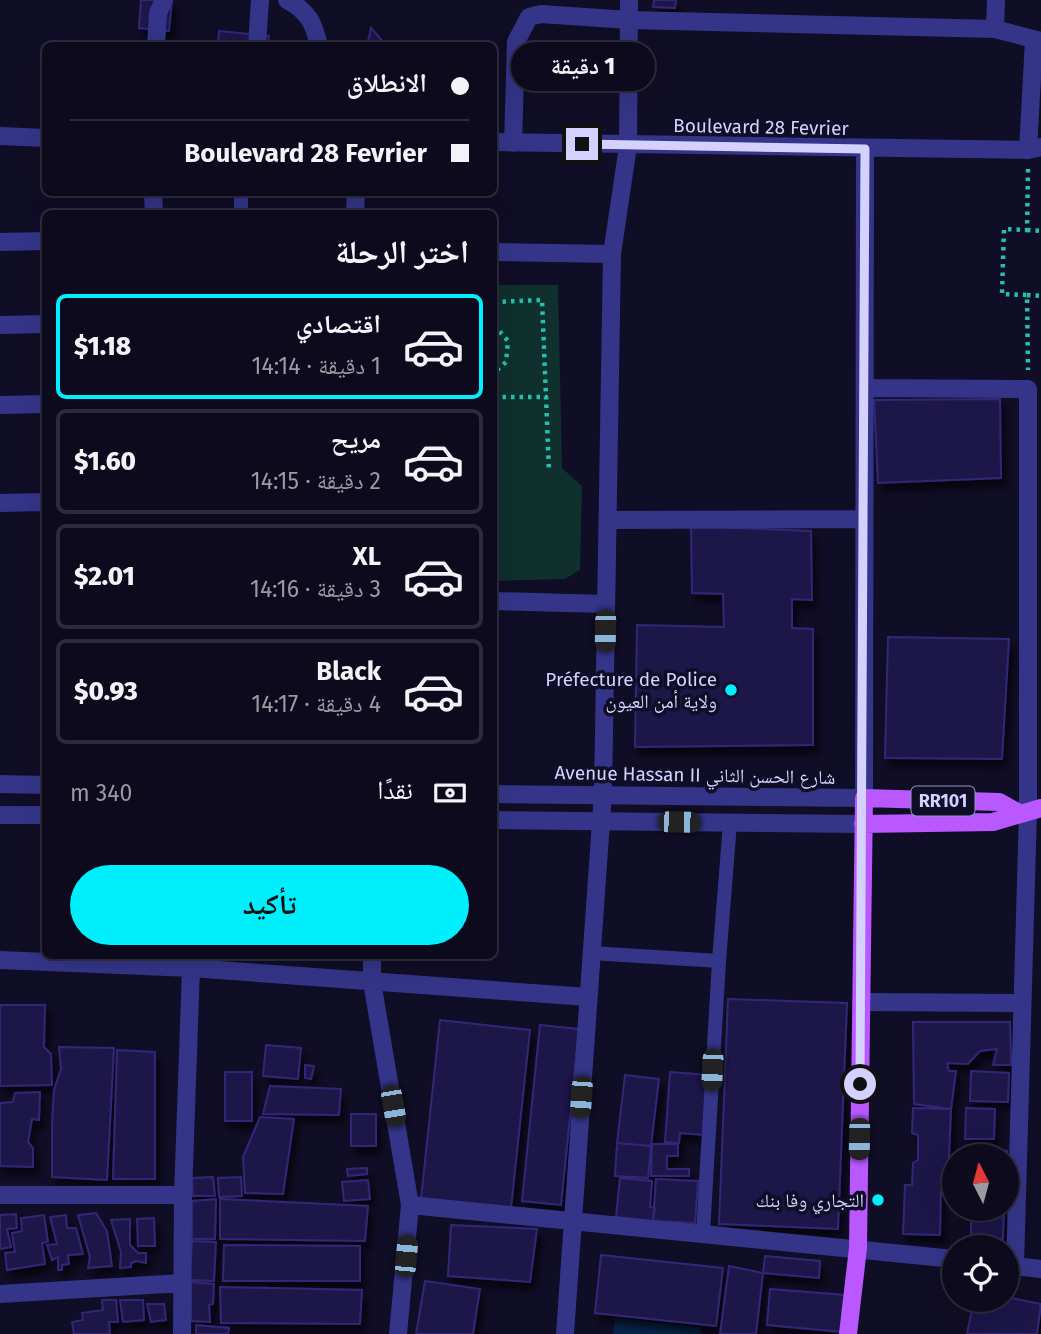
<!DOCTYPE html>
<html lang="ar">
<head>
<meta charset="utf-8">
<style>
  :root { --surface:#0c0a1c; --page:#151325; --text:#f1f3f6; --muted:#9a9aa3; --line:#2c2b3b; --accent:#00effc }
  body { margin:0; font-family:"Fira Sans","Noto Naskh Arabic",sans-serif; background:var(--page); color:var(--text); direction:rtl; height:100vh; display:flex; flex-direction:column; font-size:26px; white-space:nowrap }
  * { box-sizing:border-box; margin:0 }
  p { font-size:23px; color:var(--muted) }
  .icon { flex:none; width:38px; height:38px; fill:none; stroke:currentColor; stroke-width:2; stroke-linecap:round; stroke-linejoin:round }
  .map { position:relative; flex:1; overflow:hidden; direction:ltr }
  .panel { position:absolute; left:42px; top:210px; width:455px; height:749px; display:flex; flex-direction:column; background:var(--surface); border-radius:10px; box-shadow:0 7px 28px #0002,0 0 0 2px var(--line); direction:rtl }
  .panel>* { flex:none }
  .hud { position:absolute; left:42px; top:42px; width:455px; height:154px; border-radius:10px; box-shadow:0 7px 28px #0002,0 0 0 2px var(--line); direction:rtl; display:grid; align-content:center; height:154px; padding:0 28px; background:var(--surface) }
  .needle { width:46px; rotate:354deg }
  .tools { position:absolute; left:942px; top:1144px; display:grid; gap:14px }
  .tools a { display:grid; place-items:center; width:77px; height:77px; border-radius:50%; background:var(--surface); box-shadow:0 7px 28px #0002,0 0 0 2px var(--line); font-size:35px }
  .end { position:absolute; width:32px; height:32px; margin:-16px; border:9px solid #d4d1ff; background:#111; box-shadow:0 0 0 4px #111 }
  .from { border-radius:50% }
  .bubble { position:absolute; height:49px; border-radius:24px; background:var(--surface); box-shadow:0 7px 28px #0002,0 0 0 2px var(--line); font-size:23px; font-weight:800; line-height:49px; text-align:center; direction:rtl }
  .car { position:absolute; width:21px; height:42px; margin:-21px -10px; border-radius:9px; box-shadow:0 0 5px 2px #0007; background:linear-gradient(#222 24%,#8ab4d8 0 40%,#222 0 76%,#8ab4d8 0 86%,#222 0) }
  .hud b { display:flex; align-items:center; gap:24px; height:66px; font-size:26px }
  .hud b+b { border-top:2px solid var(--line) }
  .hud i { width:18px; height:18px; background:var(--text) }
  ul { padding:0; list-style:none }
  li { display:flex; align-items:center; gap:21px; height:105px; margin:0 14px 10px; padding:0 14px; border:4px solid var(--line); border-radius:10px }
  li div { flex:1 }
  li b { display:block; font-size:26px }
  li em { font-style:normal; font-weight:800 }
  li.on { border-color:var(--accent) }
  li>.icon { width:63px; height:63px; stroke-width:1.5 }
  h2 { padding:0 28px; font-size:32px; line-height:84px }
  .pay { display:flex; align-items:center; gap:18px; height:77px; padding:0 28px; font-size:26px }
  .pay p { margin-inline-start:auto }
  .primary-button { display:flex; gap:14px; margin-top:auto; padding:14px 28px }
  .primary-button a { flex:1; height:80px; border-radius:42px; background:var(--accent); color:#111; font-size:28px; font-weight:800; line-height:80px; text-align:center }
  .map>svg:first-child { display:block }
  .green { fill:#0f302d }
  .water { fill:#082349 }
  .building { fill:#1f1748; stroke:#332876; stroke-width:2; filter:url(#shadow) }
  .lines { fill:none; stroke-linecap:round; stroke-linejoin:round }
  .path { stroke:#25bfaf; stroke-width:4.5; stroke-dasharray:3.5 5; stroke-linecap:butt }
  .service { stroke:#343588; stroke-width:14 }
  .minor { stroke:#343588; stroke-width:18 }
  .tertiary { stroke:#343588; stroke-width:18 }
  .primary { stroke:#b958ff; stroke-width:18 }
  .route { stroke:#d4d1ff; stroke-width:9 }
  .poi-dot { fill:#00effc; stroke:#100d26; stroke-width:2.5 }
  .labels { text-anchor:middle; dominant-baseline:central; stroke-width:7; stroke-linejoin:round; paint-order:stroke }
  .shield { fill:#100d26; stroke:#9996be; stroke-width:2 }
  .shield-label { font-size:18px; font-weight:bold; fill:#d4d1ff }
  .street-label { font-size:19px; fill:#d4d1ff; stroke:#100d26 }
  .poi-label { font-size:19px; fill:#d4d1ff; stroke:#100d26; text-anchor:end }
</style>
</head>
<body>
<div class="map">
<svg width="1041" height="1334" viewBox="0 0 1041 1334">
  <defs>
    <filter id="shadow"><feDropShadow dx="4.5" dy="8" stdDeviation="3.5" flood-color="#0009"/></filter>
  </defs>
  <rect width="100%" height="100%" fill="#100d26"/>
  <path class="green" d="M494,285H558L562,468L582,486L580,570L565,579L494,581Z"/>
  <path class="water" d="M615,1318L701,1327V1334H613Z"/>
  <path class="building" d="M141,0H172L169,31L139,28Z
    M654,0H676L675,8L653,7Z
    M371,28L387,46H367Z
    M219,31L269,36L268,46H218Z
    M1000,399L1001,478L878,483L874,400Z
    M691,526L811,531L812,600L792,599V628L813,629V745L635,747L637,625L724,627L723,594L692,593Z
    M888,637L1009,639L1002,759L885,758Z
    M728,999L847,1003L838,1229L719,1224Z
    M0,1005H45L44,1047L51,1054L52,1085L0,1086Z
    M440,1020L530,1030L511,1208L421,1199Z
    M913,1022H1010L1011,1065H993L997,1049L980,1051L968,1064L947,1063L949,1071H956L951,1109L914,1104Z
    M540,1025L579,1029L561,1205L522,1201Z
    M266,1045L301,1048L298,1079L263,1076Z
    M59,1047L114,1048L107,1180L52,1177V1123L54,1090L61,1069Z
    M117,1050L155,1052V1179H113Z
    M305,1065L314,1066L311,1079L305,1078Z
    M971,1071L1009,1073L1008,1102L970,1101Z
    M225,1072H252V1121H225Z
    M670,1072L708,1075L704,1135L680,1133L679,1143L665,1142Z
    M625,1075L659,1079L651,1146L617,1143Z
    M270,1086L341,1089L339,1115L263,1114Z
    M40,1092L39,1120L32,1119L28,1142L33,1148V1167L0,1166V1103L13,1102L15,1093Z
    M913,1108L951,1109L949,1158H954V1192L941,1191L940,1235L903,1234L905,1185H912L913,1163L918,1160V1135L912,1133Z
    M966,1108L995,1109L994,1139H965Z
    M351,1114H376V1146H351Z
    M260,1117L294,1119L283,1194L245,1193L243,1157Z
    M617,1143L651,1146L648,1178L615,1176Z
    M652,1144H678V1156H667V1169H689V1176H651Z
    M990,1151H1007V1176H1012V1191H1006V1157H989Z
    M367,1168V1174L348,1176L347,1169Z
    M213,1177L215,1196H193L192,1178Z
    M241,1177L242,1196L219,1197L218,1178Z
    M620,1178L652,1181L650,1207L655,1208L653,1221L616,1217Z
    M656,1179L698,1181L695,1223L653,1221Z
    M368,1180L370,1199L344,1201L342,1182Z
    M216,1199L215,1239H192V1201Z
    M220,1199L368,1206L365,1241L220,1239Z
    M971,1209H1004L1003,1239L971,1238Z
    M96,1213L107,1231L112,1266L88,1268L90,1257L78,1215Z
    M16,1214L17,1228L7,1229L11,1247L0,1249V1215Z
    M44,1215L48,1242L42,1243L45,1264L7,1270L5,1253L15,1252L12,1233L22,1231L21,1218Z
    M66,1215L67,1228H76L83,1254L68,1255L69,1264L62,1265V1270H58V1257L52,1260L47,1245L57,1244L50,1217Z
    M154,1218L155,1246H138L137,1219Z
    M130,1219V1245L138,1253H146V1263L137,1261L131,1263V1267L120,1268L121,1252L111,1220Z
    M451,1225L537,1229L530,1282L448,1276Z
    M192,1241L216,1242L214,1281L190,1280Z
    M224,1245L360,1246V1281H223Z
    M601,1255L723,1268L716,1326L595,1313Z
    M765,1256L820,1261L819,1278L763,1273Z
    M729,1266L763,1273L756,1334H720Z
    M425,1281L480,1289L473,1334H416Z
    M191,1282L214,1284L213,1304L209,1305L210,1322L191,1321Z
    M220,1287L362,1290L360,1324L221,1323Z
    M770,1289L845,1295L842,1332L767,1325Z
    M1006,1297L1041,1304L1037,1334H967L974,1300H1006Z
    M102,1300H116L118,1322H109L110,1334H74L72,1322L83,1320L82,1313L103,1310Z
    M120,1300H143L144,1320L123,1322Z
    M147,1304H164L166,1320L151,1322Z
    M196,1325L229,1328L228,1334H196Z"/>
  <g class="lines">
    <path class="path" d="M1028,169L1027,230L1004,229L1002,294L1027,295L1028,370
      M1027,230L1041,231
      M1027,295L1041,296
      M494,302L542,300L546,397
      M494,325L508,341L506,362L494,373
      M494,397H546L549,472"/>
    <path class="service" d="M241,192V214
      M591,953L719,961L730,823
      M703,1233L719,961"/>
    <path class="minor" d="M287,0C308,11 314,23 319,46
      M995,29L996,0
      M1034,40L1028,150L1041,147
      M156,46L158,13L164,0
      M257,46L260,0
      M0,136L46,138
      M494,142L1028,150
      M513,143L516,42L529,17L541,14L629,20L995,29L1041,41
      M153,192L154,214
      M355,214L356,192
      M0,242L46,241
      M494,252L612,254
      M0,325L46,324
      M865,388L1028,389V811L1015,1266
      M0,405L46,404
      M0,503L46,502
      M609,520L863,519
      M494,601L606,604
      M864,798L865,150
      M372,956V982L410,1205L398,1334
      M0,960L191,968L587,997
      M861,1002L1021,1003
      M0,1195H183L191,968L188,956
      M410,1205L954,1259
      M1006,1265L1041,1269
      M0,1294L182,1283
      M182,1334L183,1195
      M565,1334L603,793L612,254L628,146L629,0"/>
    <path class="tertiary" d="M0,784L46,785
      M494,794L864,798
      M0,815H46
      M494,820L863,824"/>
    <path class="primary" d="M863,824L993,822L1041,808
      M848,1334L858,1248L864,798L999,802L1019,813"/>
  </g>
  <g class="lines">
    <path class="route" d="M582,144L865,149L860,1084"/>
  </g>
  <g class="poi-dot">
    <circle cx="731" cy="690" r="7"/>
    <circle cx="878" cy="1200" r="7"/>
  </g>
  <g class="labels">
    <rect class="shield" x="911.5" y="786.5" width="63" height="29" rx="5"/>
    <g class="shield-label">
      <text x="943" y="801">RR101</text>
    </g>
    <g class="street-label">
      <text transform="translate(761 127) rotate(1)">Boulevard 28 Fevrier</text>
      <text transform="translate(695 775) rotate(1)">Avenue Hassan II شارع الحسن الثاني</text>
    </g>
    <g class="poi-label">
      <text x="717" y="679">Préfecture de Police<tspan x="717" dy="22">ولاية أمن العيون</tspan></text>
      <text x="864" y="1200">التجاري وفا بنك</text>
    </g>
  </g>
</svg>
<div class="tools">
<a><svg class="needle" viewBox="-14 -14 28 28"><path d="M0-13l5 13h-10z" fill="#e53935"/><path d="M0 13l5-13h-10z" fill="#9a9aa3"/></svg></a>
<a><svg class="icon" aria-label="locate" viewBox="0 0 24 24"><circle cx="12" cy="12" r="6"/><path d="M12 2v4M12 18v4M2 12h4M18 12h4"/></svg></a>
</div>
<i class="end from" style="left:860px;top:1084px"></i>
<i class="end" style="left:582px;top:144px"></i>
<div class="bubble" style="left:511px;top:42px;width:144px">1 دقيقة</div>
<i class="car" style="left:605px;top:631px;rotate:181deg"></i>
<i class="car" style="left:679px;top:822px;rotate:91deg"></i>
<i class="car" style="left:712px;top:1070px;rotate:183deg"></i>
<i class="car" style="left:581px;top:1097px;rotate:184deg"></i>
<i class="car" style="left:393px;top:1106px;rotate:170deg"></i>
<i class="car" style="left:859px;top:1139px;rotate:181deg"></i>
<i class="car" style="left:406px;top:1256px;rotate:5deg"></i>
<div class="hud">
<b><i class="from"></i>الانطلاق</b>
<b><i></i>Boulevard 28 Fevrier</b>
</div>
<section class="panel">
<h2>اختر الرحلة</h2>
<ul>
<li class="on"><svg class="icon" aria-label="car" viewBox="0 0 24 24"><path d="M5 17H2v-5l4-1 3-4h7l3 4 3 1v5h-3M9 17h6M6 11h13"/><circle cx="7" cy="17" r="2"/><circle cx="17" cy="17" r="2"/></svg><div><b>اقتصادي</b><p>1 دقيقة · 14:14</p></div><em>$1.18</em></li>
<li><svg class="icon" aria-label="car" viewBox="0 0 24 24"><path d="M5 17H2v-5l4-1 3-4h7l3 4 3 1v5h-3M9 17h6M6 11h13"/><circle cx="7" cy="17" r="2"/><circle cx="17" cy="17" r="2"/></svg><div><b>مريح</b><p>2 دقيقة · 14:15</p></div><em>$1.60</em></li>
<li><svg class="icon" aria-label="car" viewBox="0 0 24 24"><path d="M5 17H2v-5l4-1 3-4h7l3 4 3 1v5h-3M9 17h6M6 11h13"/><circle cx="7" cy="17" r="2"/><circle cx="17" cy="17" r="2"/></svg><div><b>XL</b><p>3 دقيقة · 14:16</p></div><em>$2.01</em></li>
<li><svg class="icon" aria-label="car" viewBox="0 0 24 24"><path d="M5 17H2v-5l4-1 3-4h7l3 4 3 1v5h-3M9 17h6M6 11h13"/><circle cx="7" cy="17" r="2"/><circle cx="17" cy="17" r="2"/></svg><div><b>Black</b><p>4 دقيقة · 14:17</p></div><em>$0.93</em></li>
</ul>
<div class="pay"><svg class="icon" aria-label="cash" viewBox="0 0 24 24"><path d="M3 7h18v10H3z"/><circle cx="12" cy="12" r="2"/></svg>نقدًا<p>340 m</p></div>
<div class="primary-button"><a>تأكيد</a></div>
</section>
</div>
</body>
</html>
